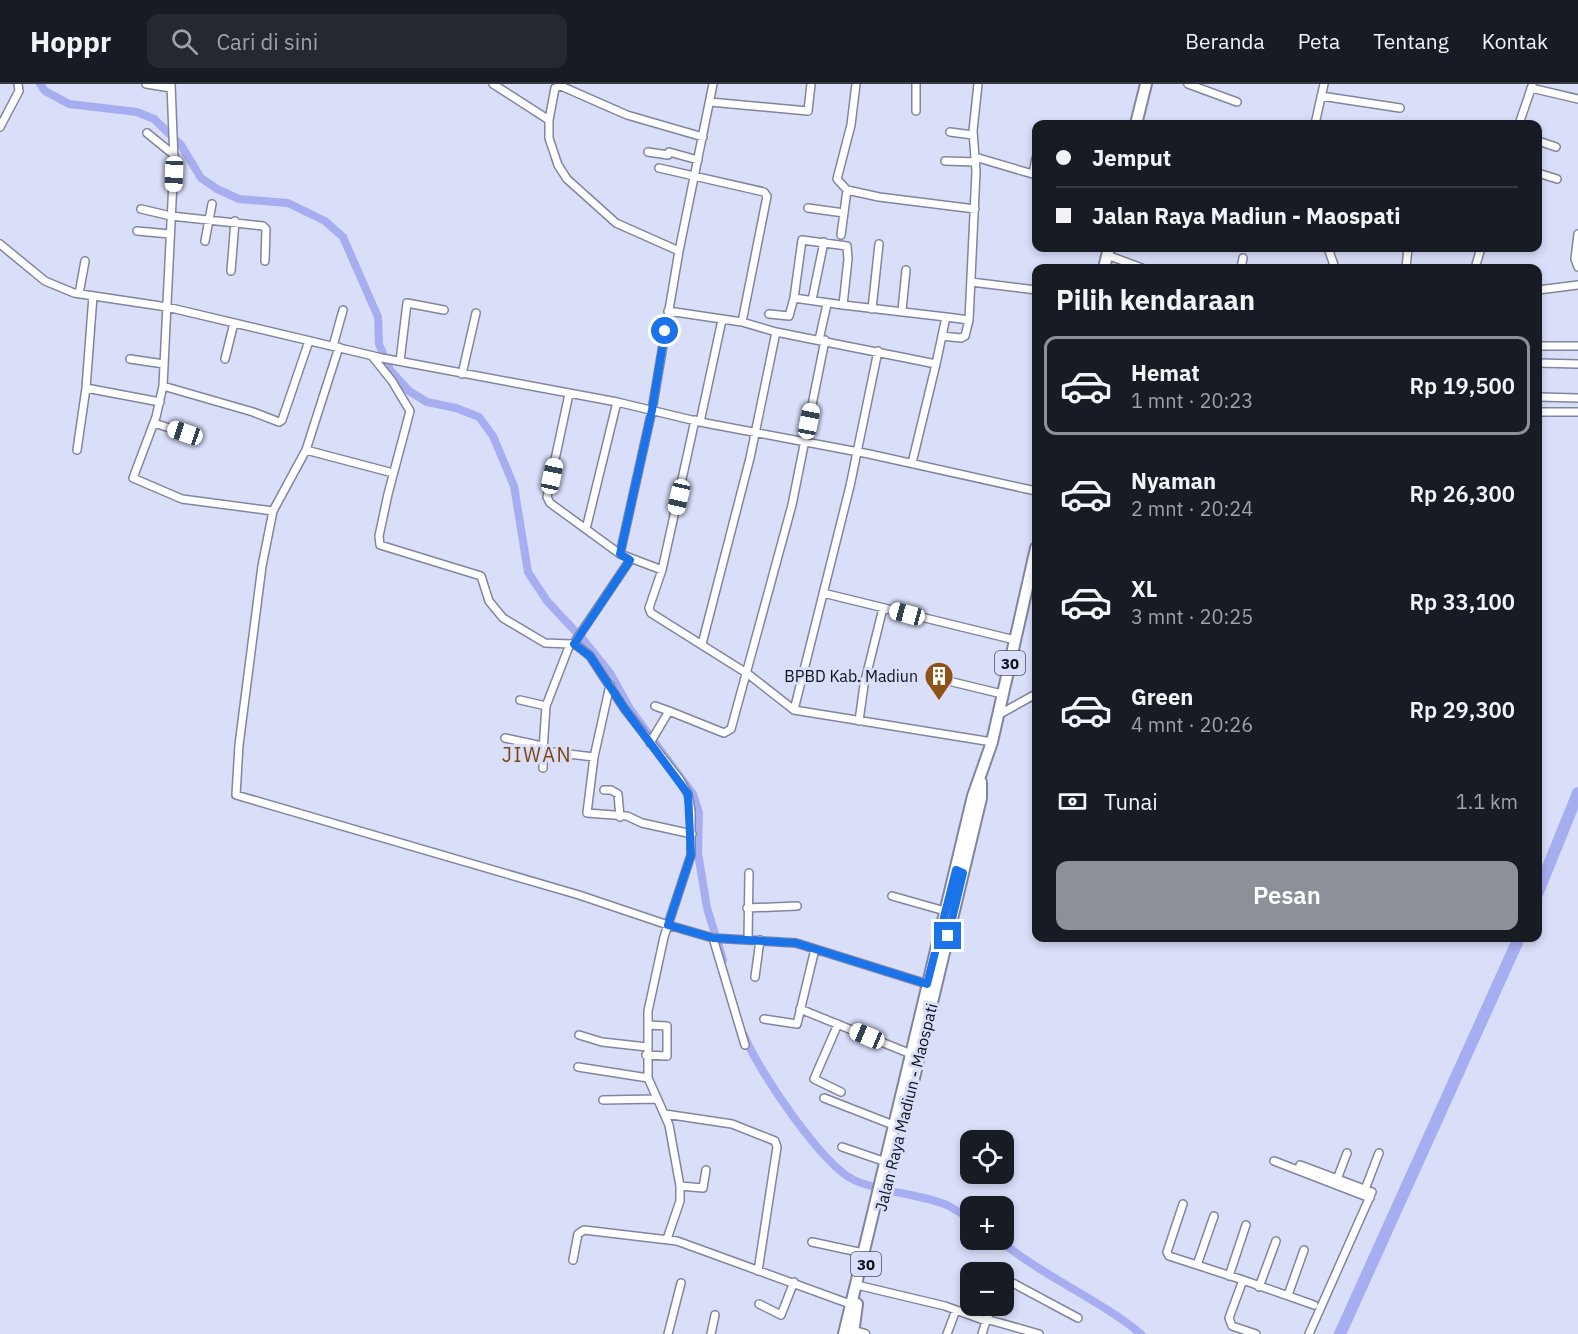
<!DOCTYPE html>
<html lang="id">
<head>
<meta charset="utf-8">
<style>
  :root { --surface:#171b24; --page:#242831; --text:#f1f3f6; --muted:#9ea1a6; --line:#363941; --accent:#8c9099 }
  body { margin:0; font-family:"IBM Plex Sans",sans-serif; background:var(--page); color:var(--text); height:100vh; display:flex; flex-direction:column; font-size:22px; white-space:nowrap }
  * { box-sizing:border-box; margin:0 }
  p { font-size:20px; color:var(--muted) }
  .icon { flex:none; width:33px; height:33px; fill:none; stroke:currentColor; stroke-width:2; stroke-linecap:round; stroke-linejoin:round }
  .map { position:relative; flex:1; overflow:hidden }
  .drawer { position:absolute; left:1032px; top:180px; width:510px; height:678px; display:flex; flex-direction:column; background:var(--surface); border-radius:12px; box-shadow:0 3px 9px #0003 }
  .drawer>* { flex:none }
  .hud { position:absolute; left:1032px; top:36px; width:510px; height:132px; border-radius:12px; box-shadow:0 3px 9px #0003; display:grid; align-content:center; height:132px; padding:0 24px; background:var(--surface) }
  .controls { position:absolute; left:960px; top:1046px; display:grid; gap:12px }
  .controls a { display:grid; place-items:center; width:54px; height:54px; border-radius:12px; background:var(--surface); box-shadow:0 3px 9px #0003; font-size:30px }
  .end { position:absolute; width:27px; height:27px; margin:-14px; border:8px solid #1a73e8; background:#fff; box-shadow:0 0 0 3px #fff }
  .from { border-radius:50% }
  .car { position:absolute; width:18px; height:36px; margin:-18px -9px; border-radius:8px; box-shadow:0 0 4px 2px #0007; background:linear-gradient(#fff 24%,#345 0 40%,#fff 0 76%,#345 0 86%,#fff 0) }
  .hud b { display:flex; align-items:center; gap:21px; height:57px; font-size:22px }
  .hud b+b { border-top:2px solid var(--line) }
  .hud i { width:15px; height:15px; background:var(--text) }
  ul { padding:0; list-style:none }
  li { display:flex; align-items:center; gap:18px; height:99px; margin:0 12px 9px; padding:0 12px; border:3px solid transparent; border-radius:12px }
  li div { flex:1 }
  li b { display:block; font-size:22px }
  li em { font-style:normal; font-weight:600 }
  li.on { border-color:var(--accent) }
  li>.icon { width:54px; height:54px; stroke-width:1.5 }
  h2 { padding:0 24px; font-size:27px; line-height:72px }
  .pay { display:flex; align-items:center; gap:15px; height:66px; padding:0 24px; font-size:22px }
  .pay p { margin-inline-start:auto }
  .action { display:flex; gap:12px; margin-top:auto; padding:12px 24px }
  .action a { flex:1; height:69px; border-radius:12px; background:var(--accent); color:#fff; font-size:24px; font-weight:600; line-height:69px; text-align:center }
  header { display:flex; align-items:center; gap:36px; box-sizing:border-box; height:84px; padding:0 30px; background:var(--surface); border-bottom:2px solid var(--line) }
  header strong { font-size:28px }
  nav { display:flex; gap:33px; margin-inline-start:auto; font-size:21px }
  .search { width:420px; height:54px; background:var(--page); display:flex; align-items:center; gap:15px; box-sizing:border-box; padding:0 21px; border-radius:12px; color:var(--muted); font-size:22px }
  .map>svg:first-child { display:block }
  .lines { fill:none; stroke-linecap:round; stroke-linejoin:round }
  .canal { stroke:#a6aef1; stroke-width:8 }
  .river { stroke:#a6aef1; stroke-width:12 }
  .minor-casing { stroke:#81859e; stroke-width:10 }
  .major-casing { stroke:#81859e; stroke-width:11 }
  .highway-casing { stroke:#81859e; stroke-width:14 }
  .minor { stroke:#fff; stroke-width:7 }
  .major { stroke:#fff; stroke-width:8 }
  .highway { stroke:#fff; stroke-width:10 }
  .route { stroke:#1a73e8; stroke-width:8 }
  .labels { text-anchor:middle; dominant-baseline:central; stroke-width:6; stroke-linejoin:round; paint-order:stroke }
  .shield { fill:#d9def9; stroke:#4c4f5e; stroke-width:1.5 }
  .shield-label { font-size:15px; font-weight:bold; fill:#10121b }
  .poi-label { font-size:16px; fill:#10121b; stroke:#d9def9; text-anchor:end }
  .street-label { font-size:16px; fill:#10121b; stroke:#d9def9 }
  .quarter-label { font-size:20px; letter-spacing:1.5px; fill:#7f4611; stroke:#d9def9 }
</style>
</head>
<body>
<header>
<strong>Hoppr</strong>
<div class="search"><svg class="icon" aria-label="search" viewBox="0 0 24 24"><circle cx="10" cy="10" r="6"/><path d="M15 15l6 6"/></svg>Cari di sini</div>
<nav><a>Beranda</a><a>Peta</a><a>Tentang</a><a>Kontak</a></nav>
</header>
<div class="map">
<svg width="1578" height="1250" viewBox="0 0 1578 1250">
  <rect width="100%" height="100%" fill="#d9def9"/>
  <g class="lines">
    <path class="canal" d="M40,0L45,7L69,20L137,28L154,35L181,61L201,94L217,105L239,115L288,119L325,137L343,153L378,233L379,260L390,286L409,307L427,318L456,324L479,333L493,352L514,402L528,488L547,517L576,548
      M582,554L610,589L630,625L693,710L699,729L698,769L707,824L723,876
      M744,951C757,985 822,1081 854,1096C883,1109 917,1109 947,1121C955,1125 963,1131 970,1135
      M998,1155C1042,1192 1097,1214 1141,1250"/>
    <path class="river" d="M1538,808L1578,709
      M1340,1250L1519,854"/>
    <g class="minor-casing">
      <path id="minor" d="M146,0L171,4
        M171,0L174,77L163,302L156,333L133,394L182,415L273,427
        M493,0L549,36V54L558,81L567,95L616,139L679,167L652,326L620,470
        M916,0V27
        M1188,0L1237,18
        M1531,4L1578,15
        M1321,12L1400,24
        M710,18L808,27L811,0
        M549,36L555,4L561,2L627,31L703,53
        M1315,40L1324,0
        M1519,40L1532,2
        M0,43L19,7L18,0
        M950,48L973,51
        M147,49L174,71
        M1538,57L1556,63
        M648,68L668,71L669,68L698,76
        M975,73L1036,91
        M945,77L976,78
        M659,84L764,108L767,112L742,238
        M1538,89L1557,95
        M1033,90L1036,74
        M847,106L879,113L975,125
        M808,124L844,129
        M141,125L171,132L263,142L266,145L265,177
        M137,147L170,150
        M1578,150L1575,175L1578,183
        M841,151L847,106L837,95L851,41L856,0
        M205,157L212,120
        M0,160L45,197L74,209L167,223L382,274L617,318L700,338L869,370L1036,407
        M1328,164L1335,184
        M679,167L713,0
        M1107,171L1142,184
        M1241,184L1243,174
        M1406,184L1408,164
        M1475,184L1481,164
        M231,187L235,137
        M971,198L1036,206
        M1538,206L1578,201
        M79,210L85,177
        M812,216L824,158
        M872,225L879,160
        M902,226L906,186
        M668,227L742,238L776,248L936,280L946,233L843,221L848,175L847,162L802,156L794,214
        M769,230L789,232L794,214L843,221
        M946,233L969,236
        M942,252L961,254L965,252L969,236L976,88L973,47L978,0
        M819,256L827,220
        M333,262L343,226
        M1538,262H1578
        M339,263L306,366L273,427L262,482L239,661L236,711L579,811L668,841L713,854L796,859L927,900
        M372,272L392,297L410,327L388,410L379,452L380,461L481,492L489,517L503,534L545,559L570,560
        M130,275L164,280
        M225,275L234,239
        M400,277L407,219L444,226
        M1538,279L1578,280
        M462,290L476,229
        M163,302L253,328L279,338L282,336L309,257
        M86,304L160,318
        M569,310L547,413L550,419L620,470L662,486
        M1538,313L1578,314
        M1538,328H1578
        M695,336L662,486L649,524L651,529L748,590L794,626L992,658
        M700,338L722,236
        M154,339L185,349
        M77,366L86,304L93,212
        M306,366L393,389
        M912,379L936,280
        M586,445L617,318
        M823,509L1015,556
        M574,559L630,476
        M702,560L750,374L776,248
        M936,594L1002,610
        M610,601L594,673L587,729L627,732L642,739L692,750
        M520,616L546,622
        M655,622L669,627
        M794,626L850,402L878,267
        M998,631L1036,610
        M859,637L864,601L883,524
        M505,654L542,662
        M650,659L669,627L724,649L731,645L792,421L825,256
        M543,667L546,622L570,560L574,559L590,572L624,624L680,696L688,710L691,727V771L664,853L648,927V994L669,1041L680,1102V1117L667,1155
        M543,684V667L594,673
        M604,706H611L618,710L620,733
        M892,812L945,827
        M747,824L797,822
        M713,854L745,961
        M748,856L749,789
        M755,893L760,856
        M800,925L911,970
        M764,935L797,940L815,865
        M838,940L814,995L841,1008
        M579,951L602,958L647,963
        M646,971L667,972V942L648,941
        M578,983L648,994
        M824,1014L901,1044
        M603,1016L656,1015
        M665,1030L732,1040L775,1057L777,1063L758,1187
        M842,1063L886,1078
        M1274,1077L1370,1114
        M1300,1081L1372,1108L1309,1250
        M1336,1098L1347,1069
        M680,1102L703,1104L706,1086
        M1364,1108L1379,1069
        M1183,1120L1167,1168L1169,1172L1197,1181
        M1214,1132L1197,1181L1243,1196L1229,1234L1232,1242L1256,1250
        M812,1158L863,1169
        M573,1176L578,1150L584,1146L677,1157L850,1220
        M1229,1192L1246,1141
        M1243,1196L1314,1221
        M1004,1199L1009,1197L1078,1234
        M861,1202L945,1222L986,1237L993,1221
        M1259,1203L1276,1157
        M1288,1211L1304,1166
        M759,1220L781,1231L794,1198
        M986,1235L1039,1250
        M668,1250L681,1199
        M711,1250L715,1231
        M947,1250L956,1226
        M982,1250L986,1237"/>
    </g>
    <g class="major-casing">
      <path id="major" d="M848,1245L865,1250"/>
    </g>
    <g class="highway-casing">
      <path id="highway" d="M1136,40L1146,0
        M1104,184L1109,164
        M906,1027L981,714V698
        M844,1250L973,712L992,658L1036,464
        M853,1250L857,1220"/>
    </g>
    <use href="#minor" class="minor"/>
    <use href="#major" class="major"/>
    <use href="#highway" class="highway"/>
  </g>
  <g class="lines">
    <path class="route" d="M665,247L652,326L620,470L630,476L574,560L590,572L624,624L688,710L691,771L668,841L713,854L796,859L927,900L956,786L963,789L948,852"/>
  </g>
  <defs>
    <g id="building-pin" transform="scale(1.5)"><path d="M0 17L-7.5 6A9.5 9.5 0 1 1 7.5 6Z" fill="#905117" stroke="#d9def9"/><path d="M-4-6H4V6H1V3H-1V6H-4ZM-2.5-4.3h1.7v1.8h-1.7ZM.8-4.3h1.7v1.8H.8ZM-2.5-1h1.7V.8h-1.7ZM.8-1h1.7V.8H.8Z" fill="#fff"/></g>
  </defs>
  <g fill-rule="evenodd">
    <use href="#building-pin" x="939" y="592"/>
  </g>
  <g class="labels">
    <g class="shield">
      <rect x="995" y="567" width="30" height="24" rx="4.5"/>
      <rect x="851" y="1168" width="30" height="24" rx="4.5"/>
    </g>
    <g class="shield-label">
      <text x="1010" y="579">30</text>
      <text x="866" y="1180">30</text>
    </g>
    <g class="poi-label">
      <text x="918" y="592">BPBD Kab. Madiun</text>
    </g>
    <g class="street-label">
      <text transform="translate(906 1023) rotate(-76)">Jalan Raya Madiun - Maospati</text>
    </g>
    <g class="quarter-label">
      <text x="537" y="670">JIWAN</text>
    </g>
  </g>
</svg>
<div class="controls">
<a><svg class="icon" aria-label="locate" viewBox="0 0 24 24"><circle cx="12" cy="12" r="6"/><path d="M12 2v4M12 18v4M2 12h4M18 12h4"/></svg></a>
<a>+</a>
<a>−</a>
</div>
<i class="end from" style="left:665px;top:247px"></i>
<i class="end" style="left:948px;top:852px"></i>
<i class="car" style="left:174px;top:90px;rotate:182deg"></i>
<i class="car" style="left:809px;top:337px;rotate:11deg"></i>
<i class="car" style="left:185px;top:349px;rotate:289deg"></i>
<i class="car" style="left:552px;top:392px;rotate:12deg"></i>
<i class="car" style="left:679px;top:413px;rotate:193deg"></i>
<i class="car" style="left:907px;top:530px;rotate:285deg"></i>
<i class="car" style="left:867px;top:952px;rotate:293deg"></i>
<div class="hud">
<b><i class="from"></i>Jemput</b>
<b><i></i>Jalan Raya Madiun - Maospati</b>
</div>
<section class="drawer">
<h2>Pilih kendaraan</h2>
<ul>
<li class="on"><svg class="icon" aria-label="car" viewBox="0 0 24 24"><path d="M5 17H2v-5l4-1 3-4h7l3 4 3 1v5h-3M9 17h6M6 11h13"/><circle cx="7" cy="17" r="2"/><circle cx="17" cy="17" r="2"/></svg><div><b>Hemat</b><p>1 mnt · 20:23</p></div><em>Rp 19,500</em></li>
<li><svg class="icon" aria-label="car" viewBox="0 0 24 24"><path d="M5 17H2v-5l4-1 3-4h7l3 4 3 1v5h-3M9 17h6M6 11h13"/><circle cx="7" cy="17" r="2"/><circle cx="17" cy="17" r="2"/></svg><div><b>Nyaman</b><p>2 mnt · 20:24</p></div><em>Rp 26,300</em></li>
<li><svg class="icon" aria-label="car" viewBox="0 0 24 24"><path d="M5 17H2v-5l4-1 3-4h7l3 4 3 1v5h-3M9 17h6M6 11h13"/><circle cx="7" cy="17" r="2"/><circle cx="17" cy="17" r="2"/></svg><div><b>XL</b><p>3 mnt · 20:25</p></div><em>Rp 33,100</em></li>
<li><svg class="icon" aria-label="car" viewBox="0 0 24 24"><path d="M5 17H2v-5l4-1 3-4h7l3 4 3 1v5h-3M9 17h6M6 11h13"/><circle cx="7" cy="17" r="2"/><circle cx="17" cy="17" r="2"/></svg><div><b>Green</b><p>4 mnt · 20:26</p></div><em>Rp 29,300</em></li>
</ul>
<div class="pay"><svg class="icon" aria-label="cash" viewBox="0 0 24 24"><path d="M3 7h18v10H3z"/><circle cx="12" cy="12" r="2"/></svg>Tunai<p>1.1 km</p></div>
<div class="action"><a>Pesan</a></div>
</section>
</div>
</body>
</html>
